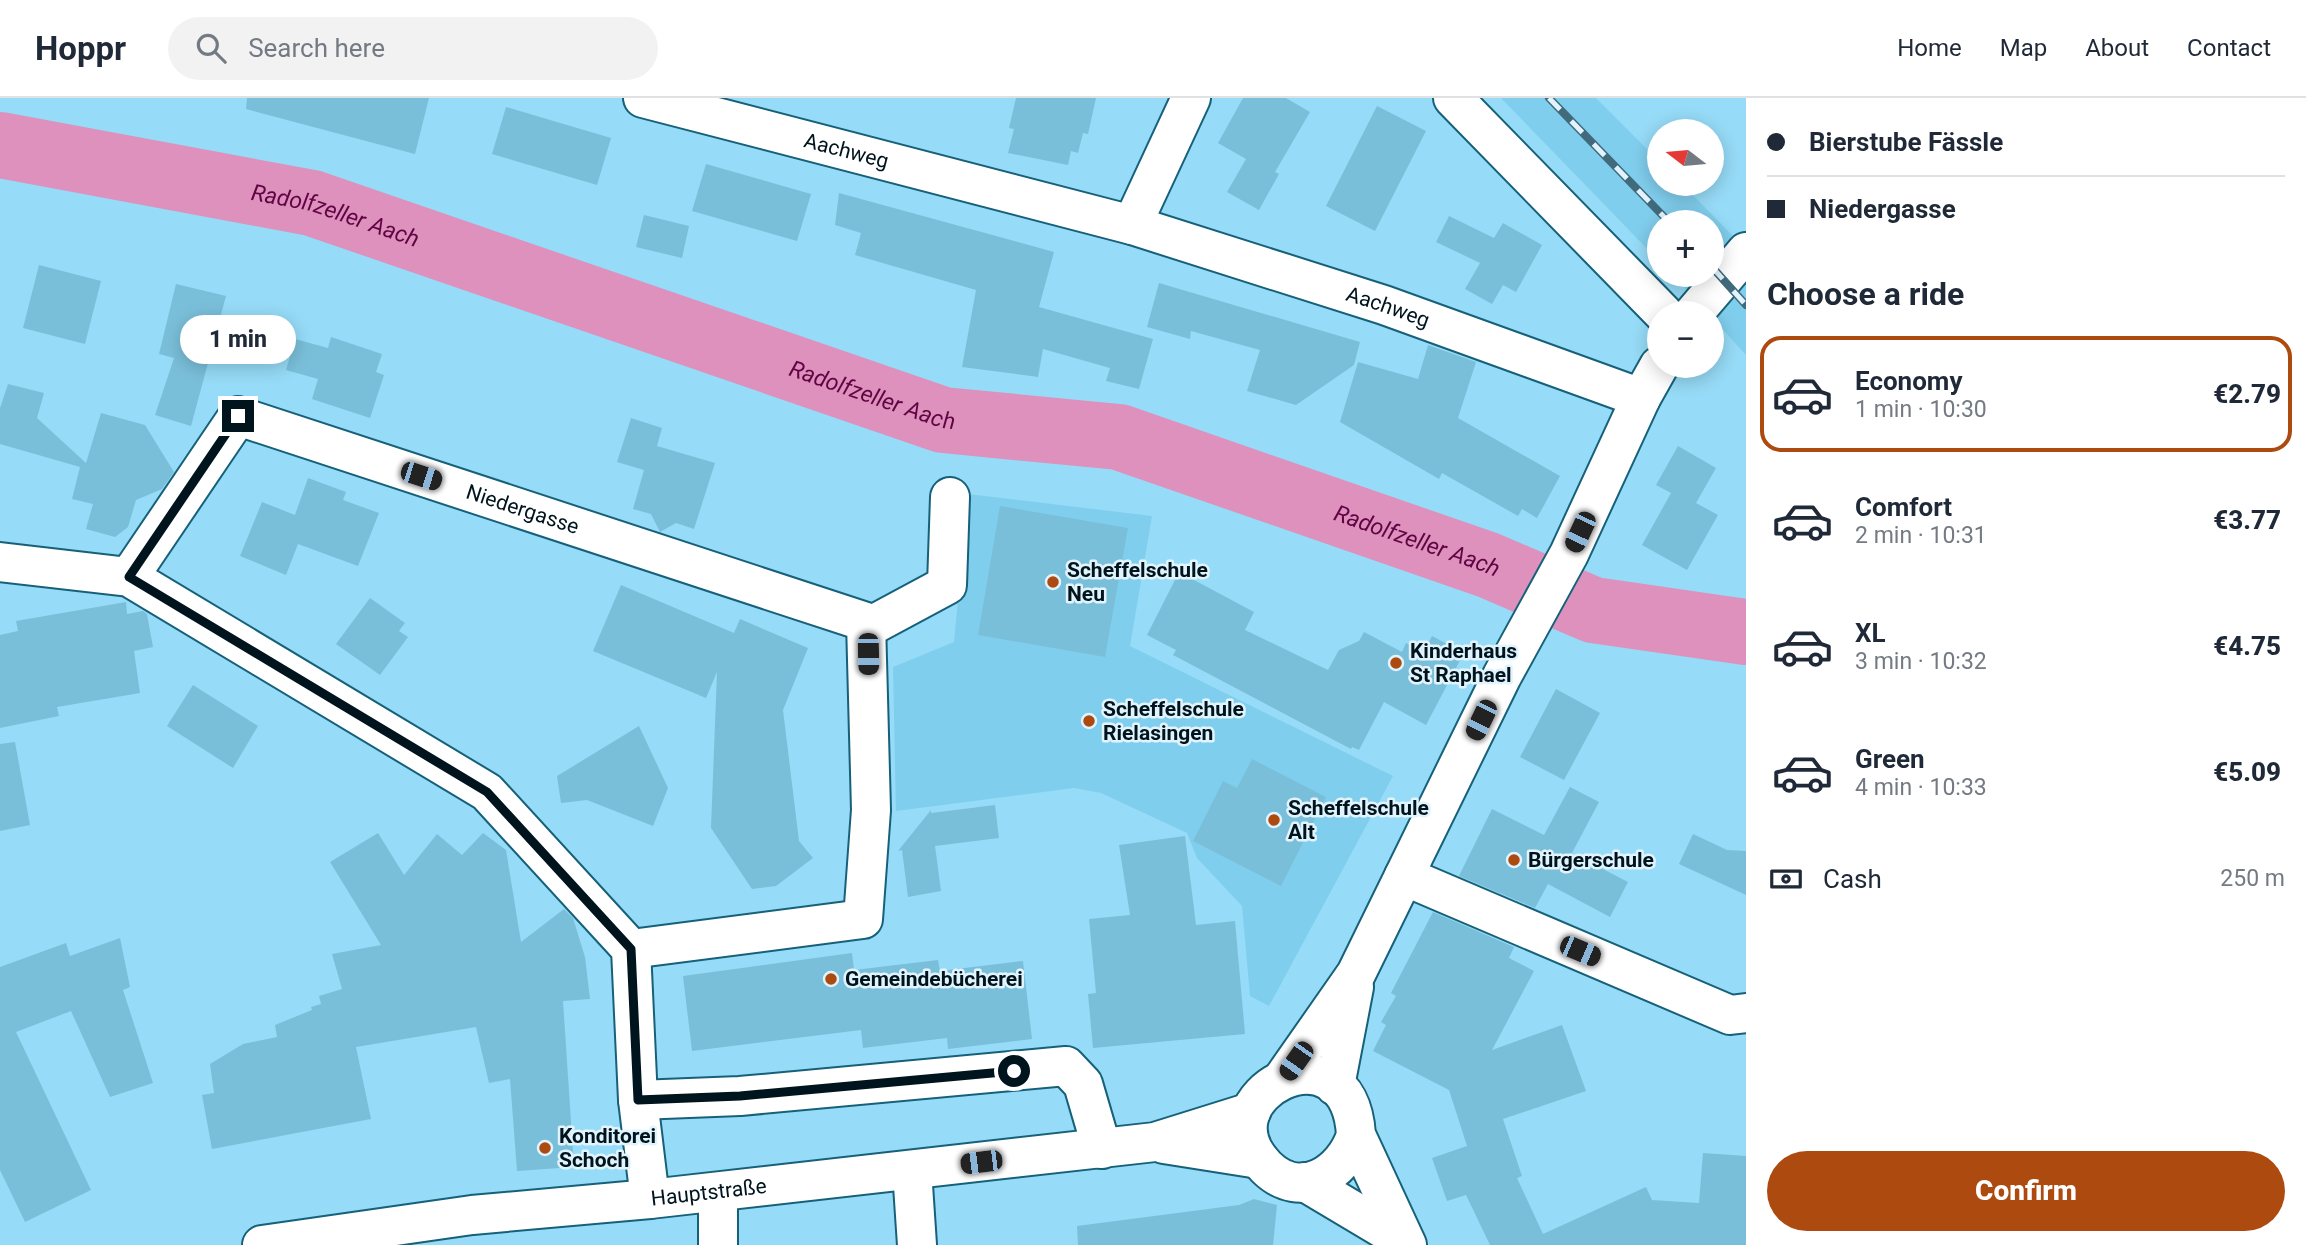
<!DOCTYPE html>
<html lang="en">
<head>
<meta charset="utf-8">
<style>
  :root { --surface:#fff; --page:#f2f2f3; --text:#1f2937; --muted:#747a83; --line:#e0e1e3; --accent:#ad4a0f }
  body { margin:0; font-family:Roboto,sans-serif; background:var(--page); color:var(--text); height:100vh; display:flex; flex-direction:column; font-size:26px; white-space:nowrap }
  * { box-sizing:border-box; margin:0 }
  p { font-size:23px; color:var(--muted) }
  .icon { flex:none; width:38px; height:38px; fill:none; stroke:currentColor; stroke-width:2; stroke-linecap:round; stroke-linejoin:round }
  .map { position:relative; flex:1; overflow:hidden }
  .drawer { display:flex; flex-direction:column; background:var(--surface); width:560px }
  .drawer>* { flex:none }
  .top-card { display:grid; align-content:center; height:154px; padding:0 21px; background:var(--surface) }
  .needle { width:46px; rotate:286deg }
  .tools { position:absolute; left:1647px; top:21px; display:grid; gap:14px }
  .tools a { display:grid; place-items:center; width:77px; height:77px; border-radius:50%; background:var(--surface); box-shadow:0 4px 18px #0003; font-size:35px }
  .end { position:absolute; width:32px; height:32px; margin:-16px; border:9px solid #00141e; background:#fff; box-shadow:0 0 0 4px #fff }
  .from { border-radius:50% }
  .bubble { position:absolute; height:49px; border-radius:24px; background:var(--surface); box-shadow:0 4px 18px #0003; font-size:23px; font-weight:800; line-height:49px; text-align:center }
  .car { position:absolute; width:21px; height:42px; margin:-21px -10px; border-radius:9px; box-shadow:0 0 5px 2px #0007; background:linear-gradient(#222 24%,#8ab4d8 0 40%,#222 0 76%,#8ab4d8 0 86%,#222 0) }
  .top-card b { display:flex; align-items:center; gap:24px; height:66px; font-size:26px }
  .top-card b+b { border-top:2px solid var(--line) }
  .top-card i { width:18px; height:18px; background:var(--text) }
  ul { padding:0; list-style:none }
  li { display:flex; align-items:center; gap:21px; height:116px; margin:0 14px 10px; padding:0 7px; border:4px solid transparent; border-radius:21px }
  li div { flex:1 }
  li b { display:block; font-size:26px }
  li em { font-style:normal; font-weight:800 }
  li.current { border-color:var(--accent) }
  li>.icon { width:63px; height:63px; stroke-width:1.5 }
  h2 { padding:0 21px; font-size:32px; line-height:84px }
  .pay { display:flex; align-items:center; gap:18px; height:77px; padding:0 21px; font-size:26px }
  .pay p { margin-inline-start:auto }
  .button { display:flex; gap:14px; margin-top:auto; padding:14px 21px }
  .button a { flex:1; height:80px; border-radius:42px; background:var(--accent); color:#fff; font-size:28px; font-weight:800; line-height:80px; text-align:center }
  header { display:flex; align-items:center; gap:42px; box-sizing:border-box; height:98px; padding:0 35px; background:var(--surface); border-bottom:2px solid var(--line) }
  header strong { font-size:33px }
  nav { display:flex; gap:38px; margin-inline-start:auto; font-size:24px }
  .search { width:490px; height:63px; background:var(--page); display:flex; align-items:center; gap:18px; box-sizing:border-box; padding:0 24px; border-radius:38px; color:var(--muted); font-size:26px }
  main { display:flex; flex:1; min-height:0 }
  .map>svg:first-child { display:block }
  .built { fill:#80ceed }
  .lines { fill:none; stroke-linecap:round; stroke-linejoin:round }
  .river { stroke:#dd91bc; stroke-width:66 }
  .building { fill:#7abfda }
  .minor-casing { stroke:#166179; stroke-width:42 }
  .major-casing { stroke:#166179; stroke-width:42 }
  .minor { stroke:#fff; stroke-width:38 }
  .major { stroke:#fff; stroke-width:38 }
  .rail-casing { stroke:#416a7c; stroke-width:8 }
  .rail { stroke:#e1f4fd; stroke-width:5; stroke-dasharray:16; stroke-linecap:butt }
  .route { stroke:#00141e; stroke-width:9 }
  .poi-dot { fill:#ad4a0f; stroke:#e1f4fd; stroke-width:2.5 }
  .labels { text-anchor:middle; dominant-baseline:central; stroke-width:5; stroke-linejoin:round; paint-order:stroke }
  .street-label { font-size:21px; fill:#00141e; stroke:#e1f4fd }
  .poi-label { font-size:21px; font-weight:bold; fill:#00141e; stroke:#e1f4fd; text-anchor:start }
  .water-label { font-size:23px; font-style:italic; fill:#610445; stroke:#e1f4fd }
</style>
</head>
<body>
<header>
<strong>Hoppr</strong>
<div class="search"><svg class="icon" aria-label="search" viewBox="0 0 24 24"><circle cx="10" cy="10" r="6"/><path d="M15 15l6 6"/></svg>Search here</div>
<nav><a>Home</a><a>Map</a><a>About</a><a>Contact</a></nav>
</header>
<main>
<div class="map">
<svg width="1746" height="1147" viewBox="0 0 1746 1147">
  <rect width="100%" height="100%" fill="#96dbf7"/>
  <path class="built" d="M1501,0H1596L1659,63V86H1682L1731,136L1746,152V257L1673,177H1712V124H1659V163Z
    M968,396L1152,418L1130,548L1393,678L1269,908L1250,898L1242,808L1197,760L1187,735L1101,695L1074,690L896,713L893,569L954,544Z"/>
  <g class="lines">
    <path class="river" id="s1" d="M0,47L312,105L943,322L1119,339L1488,467L1593,512L1746,534"/>
  </g>
  <path class="building" d="M247,0H429L415,56L246,11Z
    M1016,0H1096L1088,36L1083,35L1078,55L1071,53L1068,67L1008,55L1014,31L1009,30Z
    M1243,0H1286L1310,14L1275,74L1279,76L1259,112L1227,94L1246,61L1218,45Z
    M1377,8L1426,33L1375,133L1326,108Z
    M506,9L611,40L597,87L492,56Z
    M706,66L811,96L797,143L692,113Z
    M839,95L1054,154L1039,209L1153,241L1139,291L1106,283L1110,270L1043,251L1038,279L962,269L976,192L855,157L861,135L835,127Z
    M644,117L689,128L682,160L636,149Z
    M1449,118L1494,140L1503,125L1542,147L1516,194L1503,187L1492,206L1465,191L1480,165L1436,144Z
    M39,167L101,183L85,246L23,230Z
    M1159,185L1360,244L1354,267L1296,307L1247,293L1260,252L1191,233L1190,241L1147,229Z
    M176,186L226,198L191,328L155,317L174,260L159,256Z
    M331,239L382,256L376,274L384,277L370,320L312,301L318,281L286,272L295,241L328,250Z
    M1428,247L1476,264L1458,320L1560,378L1537,420L1522,411L1518,418L1442,375L1439,381L1340,324L1358,264L1418,281Z
    M8,286L44,295L37,320L86,365L101,315L145,327L174,374L162,391L136,402L128,429L115,439L86,431L93,406L72,401L80,369L0,346V310Z
    M631,320L662,330L657,348L715,365L694,431L676,425L660,434L651,416L633,411L644,372L617,364Z
    M1678,348L1716,370L1696,405L1718,417L1687,472L1642,447L1671,395L1656,387Z
    M308,380L346,394L343,402L379,415L358,468L298,446L286,477L240,458L262,404L295,417Z
    M1000,408L1128,430L1105,559L978,537Z
    M1179,474L1254,514L1245,532L1328,572L1339,552L1359,543L1364,534L1402,554L1406,545L1424,554L1432,538L1464,555L1426,627L1384,604L1359,652L1352,649L1351,651L1173,557L1176,552L1147,537Z
    M621,487L734,535L740,521L808,550L783,612L799,743L813,760L776,788L752,791L711,730L717,574L706,600L593,553Z
    M370,500L405,525L399,533L408,539L380,577L336,546Z
    M126,504L127,516L143,513L147,516L153,549L134,553L140,595L57,609L59,618L0,630V537L18,533L16,523Z
    M193,587L258,628L233,670L167,628Z
    M1556,591L1600,615L1564,682L1520,659Z
    M639,628L668,690L653,728L587,702L561,705L557,678Z
    M15,644L30,727L0,733V646Z
    M1252,661L1326,699L1281,788L1193,743L1223,683L1237,690Z
    M1570,689L1599,704L1572,755L1628,784L1610,819L1548,786L1535,810L1459,778L1492,711L1544,737Z
    M995,707L999,740L935,748L941,793L908,799L902,752L898,753L931,712V715Z
    M378,735L404,777L437,736L462,757L483,735L506,752L521,844L564,811L573,820L585,859L590,901L563,903L574,1069L517,1073L510,981L489,985L476,929L356,949L371,1021L212,1051L202,997L214,995L210,966L243,946L277,939L275,927L312,912L311,909L321,906L319,898L342,891L332,856L381,847L330,764Z
    M1693,736L1727,752L1746,753V797L1679,766Z
    M1185,738L1196,827L1235,823L1245,936L1093,950L1088,896L1096,895L1089,821L1130,817L1119,747Z
    M1433,814L1514,849L1509,860L1534,873L1492,952L1562,927L1586,993L1503,1021L1522,1078L1517,1080L1543,1136L1646,1089L1652,1102L1699,1105L1703,1055L1746,1058V1147H1490L1466,1097L1447,1103L1432,1060L1467,1048L1449,992L1373,953L1386,927L1381,924L1396,898L1391,895Z
    M120,840L130,889L123,892L153,985L110,999L71,913L16,934L91,1092L25,1124L0,1072V869L66,845L70,858Z
    M852,855L854,872L938,862L940,873L1023,863L1032,941L948,951L947,940L863,950L861,932L692,953L683,878Z
    M1254,1101L1277,1107L1273,1147H1078L1077,1128L1239,1107Z"/>
  <g class="lines">
    <g class="minor-casing">
      <g id="minor">
        <path id="s2" d="M643,0L1132,127L1384,207L1641,300"/>
        <path d="M1453,0L1663,215"/>
        <path d="M1132,127L1191,0"/>
        <path d="M1694,215L1746,154"/>
        <path d="M0,464L129,479L487,694L631,851L638,1002L650,1101"/>
        <path id="s3" d="M129,479L238,318L866,524L871,712L863,821L631,851"/>
        <path d="M867,530L947,487L950,399"/>
        <path d="M1404,778L1730,917L1746,915"/>
        <path d="M1284,979L1356,876L1502,578L1569,456L1641,300L1659,268"/>
        <path d="M1335,988L1354,889"/>
        <path d="M638,1002L740,998L1066,968L1083,986L1102,1051"/>
        <path d="M912,1072L917,1147"/>
        <path d="M718,1147V1094"/>
      </g>
    </g>
    <g class="major-casing">
      <g id="major">
        <path d="M1356,1037C1344,1075 1301,1104 1266,1069C1196,998 1349,920 1356,1037L1407,1147"/>
        <path d="M1164,1046L1259,1061"/>
        <path d="M1305,1084L1404,1143"/>
        <path id="s4" d="M262,1147L472,1117L650,1101L1155,1044L1251,1014"/>
      </g>
    </g>
    <use href="#minor" class="minor"/>
    <use href="#major" class="major"/>
    <g class="rail-casing">
      <path id="rail" d="M1549,0L1669,124
        M1712,169L1746,207"/>
    </g>
    <use href="#rail" class="rail"/>
  </g>
  <g class="lines">
    <path class="route" d="M238,318L129,479L487,694L631,851L638,1002L740,998L1014,973"/>
  </g>
  <g class="poi-dot">
    <circle cx="1053" cy="484" r="7"/>
    <circle cx="1396" cy="565" r="7"/>
    <circle cx="1089" cy="623" r="7"/>
    <circle cx="1274" cy="722" r="7"/>
    <circle cx="1514" cy="762" r="7"/>
    <circle cx="831" cy="881" r="7"/>
    <circle cx="545" cy="1050" r="7"/>
  </g>
  <g class="labels">
    <g class="street-label">
      <text stroke="none"><textPath href="#s2" startOffset="210">Aachweg</textPath></text>
      <text stroke="none"><textPath href="#s2" startOffset="774">Aachweg</textPath></text>
      <text stroke="none"><textPath href="#s3" startOffset="494">Niedergasse</textPath></text>
      <text stroke="none"><textPath href="#s4" startOffset="450">Hauptstraße</textPath></text>
    </g>
    <g class="poi-label">
      <text x="1067" y="472">Scheffelschule<tspan x="1067" dy="24">Neu</tspan></text>
      <text x="1410" y="553">Kinderhaus<tspan x="1410" dy="24">St Raphael</tspan></text>
      <text x="1103" y="611">Scheffelschule<tspan x="1103" dy="24">Rielasingen</tspan></text>
      <text x="1288" y="710">Scheffelschule<tspan x="1288" dy="24">Alt</tspan></text>
      <text x="1528" y="762">Bürgerschule</text>
      <text x="845" y="881">Gemeindebücherei</text>
      <text x="559" y="1038">Konditorei<tspan x="559" dy="24">Schoch</tspan></text>
    </g>
    <g class="water-label">
      <text stroke="none"><textPath href="#s1" startOffset="343">Radolfzeller Aach</textPath></text>
      <text stroke="none"><textPath href="#s1" startOffset="910">Radolfzeller Aach</textPath></text>
      <text stroke="none"><textPath href="#s1" startOffset="1477">Radolfzeller Aach</textPath></text>
    </g>
  </g>
</svg>
<div class="tools">
<a><svg class="needle" viewBox="-14 -14 28 28"><path d="M0-13l5 13h-10z" fill="#e53935"/><path d="M0 13l5-13h-10z" fill="#747a83"/></svg></a>
<a>+</a>
<a>−</a>
</div>
<i class="end from" style="left:1014px;top:973px"></i>
<i class="end" style="left:238px;top:318px"></i>
<div class="bubble" style="left:180px;top:217px;width:116px">1 min</div>
<i class="car" style="left:421px;top:378px;rotate:108deg"></i>
<i class="car" style="left:1580px;top:434px;rotate:205deg"></i>
<i class="car" style="left:868px;top:556px;rotate:179deg"></i>
<i class="car" style="left:1481px;top:622px;rotate:206deg"></i>
<i class="car" style="left:1580px;top:853px;rotate:113deg"></i>
<i class="car" style="left:1296px;top:963px;rotate:215deg"></i>
<i class="car" style="left:981px;top:1064px;rotate:263deg"></i>
</div>
<section class="drawer">
<div class="top-card">
<b><i class="from"></i>Bierstube Fässle</b>
<b><i></i>Niedergasse</b>
</div>
<h2>Choose a ride</h2>
<ul>
<li class="current"><svg class="icon" aria-label="car" viewBox="0 0 24 24"><path d="M5 17H2v-5l4-1 3-4h7l3 4 3 1v5h-3M9 17h6M6 11h13"/><circle cx="7" cy="17" r="2"/><circle cx="17" cy="17" r="2"/></svg><div><b>Economy</b><p>1 min · 10:30</p></div><em>€2.79</em></li>
<li><svg class="icon" aria-label="car" viewBox="0 0 24 24"><path d="M5 17H2v-5l4-1 3-4h7l3 4 3 1v5h-3M9 17h6M6 11h13"/><circle cx="7" cy="17" r="2"/><circle cx="17" cy="17" r="2"/></svg><div><b>Comfort</b><p>2 min · 10:31</p></div><em>€3.77</em></li>
<li><svg class="icon" aria-label="car" viewBox="0 0 24 24"><path d="M5 17H2v-5l4-1 3-4h7l3 4 3 1v5h-3M9 17h6M6 11h13"/><circle cx="7" cy="17" r="2"/><circle cx="17" cy="17" r="2"/></svg><div><b>XL</b><p>3 min · 10:32</p></div><em>€4.75</em></li>
<li><svg class="icon" aria-label="car" viewBox="0 0 24 24"><path d="M5 17H2v-5l4-1 3-4h7l3 4 3 1v5h-3M9 17h6M6 11h13"/><circle cx="7" cy="17" r="2"/><circle cx="17" cy="17" r="2"/></svg><div><b>Green</b><p>4 min · 10:33</p></div><em>€5.09</em></li>
</ul>
<div class="pay"><svg class="icon" aria-label="cash" viewBox="0 0 24 24"><path d="M3 7h18v10H3z"/><circle cx="12" cy="12" r="2"/></svg>Cash<p>250 m</p></div>
<div class="button"><a>Confirm</a></div>
</section>
</main>
</body>
</html>
